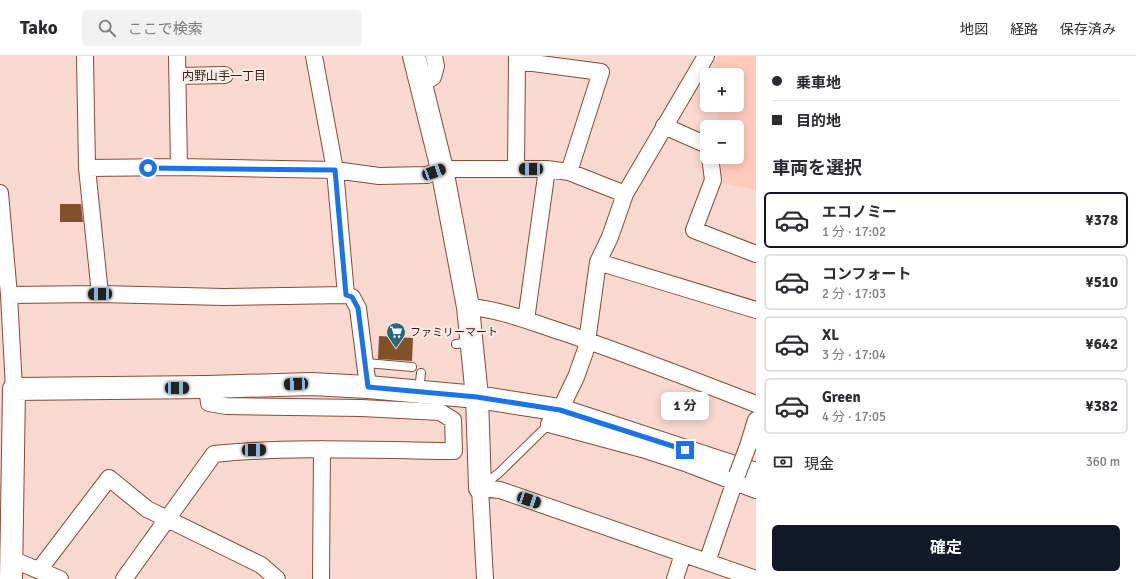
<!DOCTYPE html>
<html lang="ja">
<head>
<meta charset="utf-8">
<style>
  :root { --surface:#fff; --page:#f2f2f3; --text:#2b2b33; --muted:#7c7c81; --line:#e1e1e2; --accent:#111827 }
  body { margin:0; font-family:Signika,"Noto Sans JP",sans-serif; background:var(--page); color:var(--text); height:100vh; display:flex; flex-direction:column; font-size:15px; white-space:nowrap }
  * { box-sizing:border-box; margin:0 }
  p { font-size:13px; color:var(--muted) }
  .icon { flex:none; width:22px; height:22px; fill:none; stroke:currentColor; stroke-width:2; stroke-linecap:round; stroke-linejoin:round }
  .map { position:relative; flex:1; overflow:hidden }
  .side { display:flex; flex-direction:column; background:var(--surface); width:380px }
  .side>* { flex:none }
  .guide { display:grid; align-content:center; height:88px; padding:0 16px; background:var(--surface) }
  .tools { position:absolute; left:700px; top:12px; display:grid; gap:8px }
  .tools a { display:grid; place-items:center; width:44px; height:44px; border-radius:6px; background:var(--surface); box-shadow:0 2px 10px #0003; font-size:20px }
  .end { position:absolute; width:18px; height:18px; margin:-9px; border:5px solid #1a73e8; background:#fff; box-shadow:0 0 0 2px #fff }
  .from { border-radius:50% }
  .bubble { position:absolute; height:28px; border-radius:6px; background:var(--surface); box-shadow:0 2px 10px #0003; font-size:13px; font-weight:700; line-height:28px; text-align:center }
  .car { position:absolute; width:12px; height:24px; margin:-12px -6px; border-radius:5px; box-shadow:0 0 3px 1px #0007; background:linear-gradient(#222 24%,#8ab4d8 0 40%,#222 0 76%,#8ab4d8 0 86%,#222 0) }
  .guide b { display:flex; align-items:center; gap:14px; height:38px; font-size:15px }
  .guide b+b { border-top:1px solid var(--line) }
  .guide i { width:10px; height:10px; background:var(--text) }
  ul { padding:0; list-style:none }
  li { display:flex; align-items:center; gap:12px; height:56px; margin:0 8px 6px; padding:0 8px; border:2px solid var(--line); border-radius:6px }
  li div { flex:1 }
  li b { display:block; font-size:15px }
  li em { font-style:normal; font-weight:700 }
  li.selected { border-color:var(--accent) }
  li>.icon { width:36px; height:36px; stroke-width:1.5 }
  h2 { padding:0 16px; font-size:18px; line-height:48px }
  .pay { display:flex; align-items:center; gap:10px; height:44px; padding:0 16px; font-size:15px }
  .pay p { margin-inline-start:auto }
  .cta { display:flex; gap:8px; margin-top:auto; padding:8px 16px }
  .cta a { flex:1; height:46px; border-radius:6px; background:var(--accent); color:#fff; font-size:16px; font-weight:700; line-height:46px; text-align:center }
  header { display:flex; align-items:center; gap:24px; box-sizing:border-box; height:56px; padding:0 20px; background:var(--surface); border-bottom:1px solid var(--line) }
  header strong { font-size:19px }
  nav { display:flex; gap:22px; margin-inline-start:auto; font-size:14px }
  .search { width:280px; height:36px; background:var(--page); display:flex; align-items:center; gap:10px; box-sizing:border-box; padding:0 14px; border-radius:6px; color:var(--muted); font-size:15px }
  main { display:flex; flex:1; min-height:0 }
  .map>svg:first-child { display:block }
  .built { fill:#ffcbbd }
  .building { fill:#82502a }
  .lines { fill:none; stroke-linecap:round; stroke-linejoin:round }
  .lane-casing { stroke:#8b4937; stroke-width:10 }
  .street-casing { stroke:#8b4937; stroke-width:18 }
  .secondary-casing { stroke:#8b4937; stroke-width:24 }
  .lane { stroke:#fff; stroke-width:8 }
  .street { stroke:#fff; stroke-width:16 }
  .secondary { stroke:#fff; stroke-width:22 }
  .street-bridge-casing { stroke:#8b4937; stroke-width:18; stroke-linecap:butt }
  .street-bridge { stroke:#fff; stroke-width:16 }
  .route { stroke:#1a73e8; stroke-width:5 }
  .labels { text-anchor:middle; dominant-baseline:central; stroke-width:4; stroke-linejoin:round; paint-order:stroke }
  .poi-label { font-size:11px; fill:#381b14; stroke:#fbeae6; text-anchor:start }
  .neighbourhood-label { font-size:12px; fill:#381b14; stroke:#fbeae6 }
</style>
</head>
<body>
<header>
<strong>Tako</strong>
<div class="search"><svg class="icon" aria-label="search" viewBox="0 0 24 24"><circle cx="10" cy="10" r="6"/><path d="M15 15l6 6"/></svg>ここで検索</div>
<nav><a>地図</a><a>経路</a><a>保存済み</a></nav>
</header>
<main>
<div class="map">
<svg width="756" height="523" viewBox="0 0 756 523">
  <rect width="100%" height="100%" fill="#f9d9d0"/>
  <path class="built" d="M718,0H756V134L723,127L721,101H737V71H718L716,49H737V19H714L713,7Z"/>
  <path class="building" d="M60,148H81L83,166H60Z
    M379,280L413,282L412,305L378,303Z"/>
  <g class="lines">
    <g class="lane-casing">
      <path id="lane" d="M456,288L471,286
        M366,307L412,311
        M419,334L421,317
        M482,430L499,417L549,368"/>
    </g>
    <g class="street-casing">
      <path id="street" d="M85,0L87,112L100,238
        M177,0L179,111
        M314,0L335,114L346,239
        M518,5L601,16L569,116
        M178,20L225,19
        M422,28L433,21L436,10L434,0
        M664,70L707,89
        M710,101L713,124L694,174L756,198
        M87,112L179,111L335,114L379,120L427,119L442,113H547L569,116L625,138
        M516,113L517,0
        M0,137L9,239L14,333
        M598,206L756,254
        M9,239L100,238L224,241L346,239L352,241L358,252L368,331
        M468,251C500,253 531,266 562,276C627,298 691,323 756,348
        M526,264L547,113
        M560,354L576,321L586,293L598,206L610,181L625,138L706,0
        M549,368L642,393L688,408L756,434
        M748,390L756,364
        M11,503L60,523
        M707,506L737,419
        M39,514L109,422L147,453L261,509L277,523
        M124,523L214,398C294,390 374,394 454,395L453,364L440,356L361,352L226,350L209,347L207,331
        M321,523L322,393
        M485,523L480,432L500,434L756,523
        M675,523L683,498"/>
    </g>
    <g class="secondary-casing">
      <path id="secondary" d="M414,0L442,113L468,251L477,341L480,432
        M11,523L14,333L207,331L311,328L368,331L477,341L560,354L756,418"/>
    </g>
    <use href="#lane" class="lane"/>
    <use href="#street" class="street"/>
    <use href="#secondary" class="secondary"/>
    <g class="street-bridge-casing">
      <path id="street-bridge" d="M737,419L748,390"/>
    </g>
    <use href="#street-bridge" class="street-bridge"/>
  </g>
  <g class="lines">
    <path class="route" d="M148,112L335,114L346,239L352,241L358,252L368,331L477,341L560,354L685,394"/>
  </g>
  <defs>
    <g id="supermarket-pin" transform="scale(1)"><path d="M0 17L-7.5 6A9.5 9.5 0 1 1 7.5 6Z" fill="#246a7a" stroke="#fbeae6"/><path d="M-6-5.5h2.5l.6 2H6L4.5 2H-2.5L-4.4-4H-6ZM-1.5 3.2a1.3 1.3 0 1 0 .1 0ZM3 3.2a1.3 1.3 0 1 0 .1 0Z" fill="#fff"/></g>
  </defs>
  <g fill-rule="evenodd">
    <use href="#supermarket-pin" x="396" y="276"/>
  </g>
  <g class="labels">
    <g class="poi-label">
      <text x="410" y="276">ファミリーマート</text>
    </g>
    <g class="neighbourhood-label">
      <text x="224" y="20">内野山手一丁目</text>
    </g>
  </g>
</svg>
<div class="tools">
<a>+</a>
<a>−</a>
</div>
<i class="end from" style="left:148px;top:112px"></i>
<i class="end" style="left:685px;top:394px"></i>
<div class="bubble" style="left:661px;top:336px;width:48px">1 分</div>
<i class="car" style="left:531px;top:113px;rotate:270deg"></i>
<i class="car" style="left:434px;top:116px;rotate:70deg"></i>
<i class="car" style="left:100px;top:238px;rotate:269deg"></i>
<i class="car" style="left:296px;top:328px;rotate:268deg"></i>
<i class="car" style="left:177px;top:332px;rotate:90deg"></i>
<i class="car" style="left:254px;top:394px;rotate:89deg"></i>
<i class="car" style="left:529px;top:444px;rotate:109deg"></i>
</div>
<section class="side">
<div class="guide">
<b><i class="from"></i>乗車地</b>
<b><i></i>目的地</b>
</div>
<h2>車両を選択</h2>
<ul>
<li class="selected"><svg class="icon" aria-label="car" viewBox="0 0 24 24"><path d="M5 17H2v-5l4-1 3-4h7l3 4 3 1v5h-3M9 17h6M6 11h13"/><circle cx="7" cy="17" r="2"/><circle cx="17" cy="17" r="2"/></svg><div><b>エコノミー</b><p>1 分 · 17:02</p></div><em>¥378</em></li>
<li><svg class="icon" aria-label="car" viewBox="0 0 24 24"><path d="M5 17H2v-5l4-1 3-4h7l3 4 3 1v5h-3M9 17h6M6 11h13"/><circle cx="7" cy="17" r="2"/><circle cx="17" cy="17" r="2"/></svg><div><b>コンフォート</b><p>2 分 · 17:03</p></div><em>¥510</em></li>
<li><svg class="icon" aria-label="car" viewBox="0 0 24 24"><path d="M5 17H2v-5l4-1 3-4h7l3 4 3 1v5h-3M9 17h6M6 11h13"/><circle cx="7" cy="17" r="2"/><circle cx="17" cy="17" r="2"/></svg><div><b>XL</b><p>3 分 · 17:04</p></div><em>¥642</em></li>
<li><svg class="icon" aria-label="car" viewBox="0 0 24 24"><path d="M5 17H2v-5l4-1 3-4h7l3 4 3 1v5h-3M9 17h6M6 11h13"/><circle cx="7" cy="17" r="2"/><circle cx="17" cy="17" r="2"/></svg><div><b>Green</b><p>4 分 · 17:05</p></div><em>¥382</em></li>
</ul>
<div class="pay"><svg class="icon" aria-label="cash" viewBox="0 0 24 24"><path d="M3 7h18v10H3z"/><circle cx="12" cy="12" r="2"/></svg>現金<p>360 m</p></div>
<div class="cta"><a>確定</a></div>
</section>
</main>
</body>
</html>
